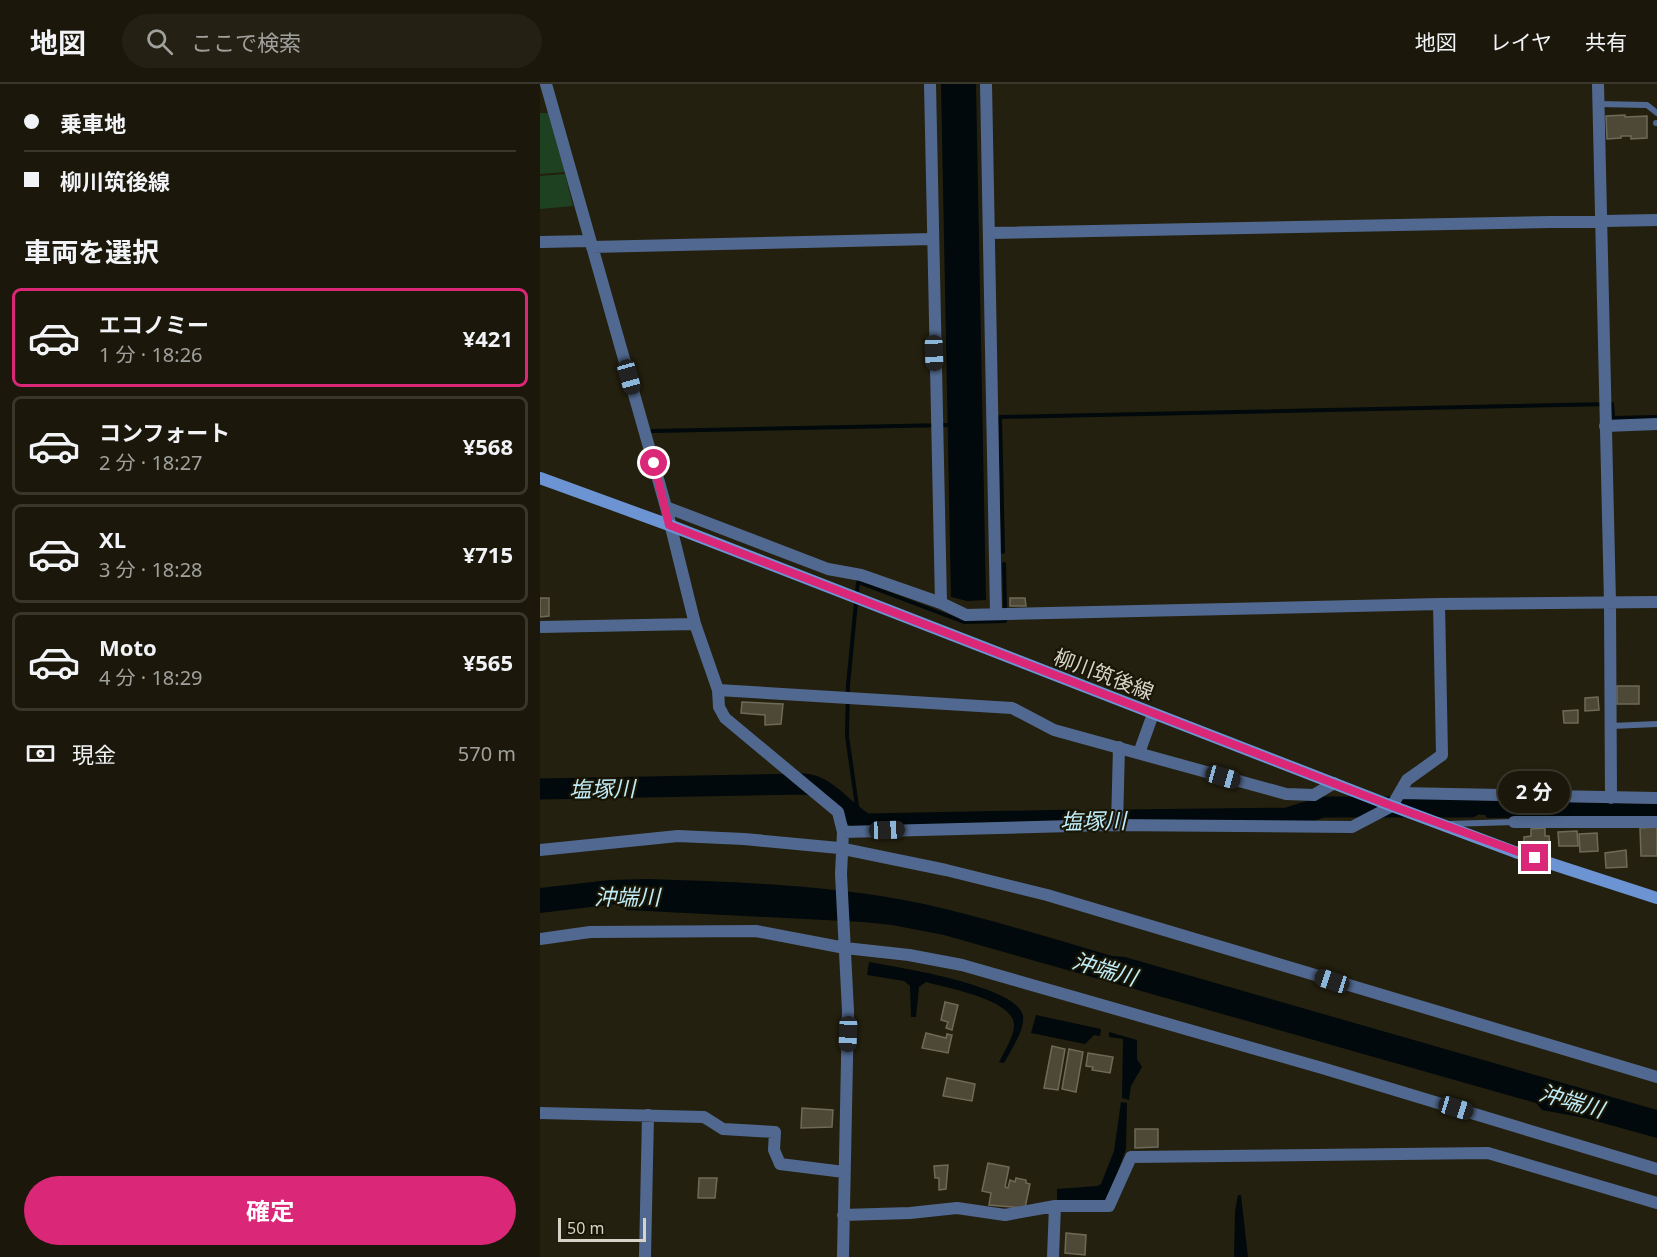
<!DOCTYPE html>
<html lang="ja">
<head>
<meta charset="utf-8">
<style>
  :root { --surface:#1b180b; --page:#242114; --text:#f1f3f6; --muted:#a0a09d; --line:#39372c; --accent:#db2777 }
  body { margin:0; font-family:"Noto Sans","Noto Sans JP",sans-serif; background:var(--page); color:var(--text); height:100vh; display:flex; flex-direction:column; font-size:22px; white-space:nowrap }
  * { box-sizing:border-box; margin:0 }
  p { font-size:20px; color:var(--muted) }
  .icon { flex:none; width:33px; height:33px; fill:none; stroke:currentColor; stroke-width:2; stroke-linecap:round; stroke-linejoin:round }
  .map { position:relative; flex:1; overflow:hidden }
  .drawer { display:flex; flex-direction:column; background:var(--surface); width:540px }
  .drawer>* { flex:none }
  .guide { display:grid; align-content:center; height:132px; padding:0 24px; background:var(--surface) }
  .scale { position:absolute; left:18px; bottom:15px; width:88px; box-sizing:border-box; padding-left:6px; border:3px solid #d6d3c8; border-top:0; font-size:16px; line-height:21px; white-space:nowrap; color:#d6d3c8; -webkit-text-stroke:4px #1a1606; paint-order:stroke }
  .end { position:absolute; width:27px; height:27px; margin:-14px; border:8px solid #db2777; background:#fff; box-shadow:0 0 0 3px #fff }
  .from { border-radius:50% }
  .bubble { position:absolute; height:42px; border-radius:21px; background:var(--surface); box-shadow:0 3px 9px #0003,0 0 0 2px var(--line); font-size:20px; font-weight:700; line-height:42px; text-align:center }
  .car { position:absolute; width:18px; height:36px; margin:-18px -9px; border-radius:8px; box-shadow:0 0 4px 2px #0007; background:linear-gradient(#222 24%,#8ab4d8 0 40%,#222 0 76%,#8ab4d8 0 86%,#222 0) }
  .guide b { display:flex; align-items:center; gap:21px; height:57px; font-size:22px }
  .guide b+b { border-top:2px solid var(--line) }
  .guide i { width:15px; height:15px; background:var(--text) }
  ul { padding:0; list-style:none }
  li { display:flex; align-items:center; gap:18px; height:99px; margin:0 12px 9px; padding:0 12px; border:3px solid var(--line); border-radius:9px }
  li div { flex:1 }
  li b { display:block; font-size:22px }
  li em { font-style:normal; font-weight:700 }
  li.on { border-color:var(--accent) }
  li>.icon { width:54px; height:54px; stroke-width:1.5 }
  h2 { padding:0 24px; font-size:27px; line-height:72px }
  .pay { display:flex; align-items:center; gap:15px; height:66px; padding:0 24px; font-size:22px }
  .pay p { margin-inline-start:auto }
  .action { display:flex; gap:12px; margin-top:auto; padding:12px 24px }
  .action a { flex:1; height:69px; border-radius:36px; background:var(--accent); color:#fff; font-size:24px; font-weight:700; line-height:69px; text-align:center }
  header { display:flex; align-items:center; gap:36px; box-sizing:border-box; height:84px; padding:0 30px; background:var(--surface); border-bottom:2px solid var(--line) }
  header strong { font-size:28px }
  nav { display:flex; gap:33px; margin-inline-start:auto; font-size:21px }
  .search { width:420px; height:54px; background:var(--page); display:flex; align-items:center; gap:15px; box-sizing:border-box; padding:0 21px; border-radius:33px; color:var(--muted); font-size:22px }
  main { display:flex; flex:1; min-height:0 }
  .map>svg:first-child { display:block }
  .green { fill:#1d4121 }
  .water { fill:#01090c }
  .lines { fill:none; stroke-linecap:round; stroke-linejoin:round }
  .stream { stroke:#01090c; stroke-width:4 }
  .river { stroke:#01090c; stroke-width:21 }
  .building { fill:#4e4937; stroke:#6f6a57; stroke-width:1.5 }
  .service { stroke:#516990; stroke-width:6 }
  .minor { stroke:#516990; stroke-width:12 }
  .secondary { stroke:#6c93d2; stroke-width:12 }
  .route { stroke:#db2777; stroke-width:8 }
  .labels { text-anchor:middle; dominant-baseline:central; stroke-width:4.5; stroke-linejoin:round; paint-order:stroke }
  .street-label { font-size:21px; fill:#d6d3c8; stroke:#1a1606 }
  .water-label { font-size:22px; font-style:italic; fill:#c0edfa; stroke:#1a1606 }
</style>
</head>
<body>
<header>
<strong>地図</strong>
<div class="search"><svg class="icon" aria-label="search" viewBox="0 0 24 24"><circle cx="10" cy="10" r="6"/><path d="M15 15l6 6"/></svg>ここで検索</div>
<nav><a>地図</a><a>レイヤ</a><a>共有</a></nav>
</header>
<main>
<section class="drawer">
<div class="guide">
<b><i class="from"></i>乗車地</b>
<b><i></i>柳川筑後線</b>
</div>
<h2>車両を選択</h2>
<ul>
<li class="on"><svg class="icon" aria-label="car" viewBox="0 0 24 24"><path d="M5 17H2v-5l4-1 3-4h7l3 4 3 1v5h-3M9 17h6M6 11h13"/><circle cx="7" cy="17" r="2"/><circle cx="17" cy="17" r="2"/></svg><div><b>エコノミー</b><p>1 分 · 18:26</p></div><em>¥421</em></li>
<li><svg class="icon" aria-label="car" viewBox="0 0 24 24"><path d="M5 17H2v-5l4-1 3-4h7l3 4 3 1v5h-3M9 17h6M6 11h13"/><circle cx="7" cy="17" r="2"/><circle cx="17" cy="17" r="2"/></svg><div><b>コンフォート</b><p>2 分 · 18:27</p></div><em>¥568</em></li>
<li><svg class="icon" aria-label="car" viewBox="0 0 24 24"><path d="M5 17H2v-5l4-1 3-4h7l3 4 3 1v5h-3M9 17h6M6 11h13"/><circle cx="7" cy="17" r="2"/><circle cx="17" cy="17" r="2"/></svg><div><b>XL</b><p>3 分 · 18:28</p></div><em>¥715</em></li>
<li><svg class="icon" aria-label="car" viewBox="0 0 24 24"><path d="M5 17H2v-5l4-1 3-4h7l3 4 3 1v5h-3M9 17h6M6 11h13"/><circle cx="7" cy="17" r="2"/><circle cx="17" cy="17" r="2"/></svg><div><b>Moto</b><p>4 分 · 18:29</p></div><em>¥565</em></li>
</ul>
<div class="pay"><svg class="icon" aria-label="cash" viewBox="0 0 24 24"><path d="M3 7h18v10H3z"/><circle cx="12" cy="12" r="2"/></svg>現金<p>570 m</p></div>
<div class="action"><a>確定</a></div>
</section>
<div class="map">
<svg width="1117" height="1173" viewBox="0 0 1117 1173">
  <rect width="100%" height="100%" fill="#24200f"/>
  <path class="green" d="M0,29H8L25,88L0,90Z
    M25,90L33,122L0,125V92Z"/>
  <path class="water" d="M401,0H436L446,516L427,517L411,513Z
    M898,715L1117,720V732L947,734L945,731L906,727Z
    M107,795C199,798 293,801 384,820C447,834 510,854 572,872L585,873L1117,1026V1054L1045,1034L1002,1026L996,1019L404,851L352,841L323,838L87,826L76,820L0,829V804L70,796Z
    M329,878C357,883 479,902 483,932C485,946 471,966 464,979L459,978C464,968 475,951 474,940C472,915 406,904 386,898L379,903L376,933H371L370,902L364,897L327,891Z
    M496,931L561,945L560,952L554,951L545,960L491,949Z
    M569,948L597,956V975L602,983L591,1002L589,1016L582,1014L583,955L569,953Z
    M581,1018L587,1019L586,1065L568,1116L517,1117V1105L557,1102L561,1100L574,1067Z
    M698,1111H701L708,1173H694L695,1127Z"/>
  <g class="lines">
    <path class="stream" d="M112,347L408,341
      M463,468L460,333L1072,320L1073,334L1117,333
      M464,480L465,525
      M319,736L307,652L308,601L318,498L424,538L465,537"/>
    <path class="river" d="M0,705L264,700C287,701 305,729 326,740L536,736
      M582,736L747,734L783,723H931"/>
  </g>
  <path class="building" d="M1085,31V33L1107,32V54L1091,55V52H1081V54L1067,55L1066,32Z
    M0,514H9V532L0,533Z
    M470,514H485L486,522H470Z
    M1077,602H1099V620H1077Z
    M1058,613L1059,626L1045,627V614Z
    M202,618L243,620L241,640L225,641V631L201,629Z
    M1038,626V639H1024L1023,627Z
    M1117,743V772H1101L1100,744Z
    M1005,744V752H1009L1010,765L984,758V753L991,752V745Z
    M1037,747L1038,762H1019L1018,748Z
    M1057,749L1058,767L1040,768L1039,750Z
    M1086,766L1087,783L1066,784L1065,769Z
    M405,918L418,921L412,946L406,944L408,938L401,936Z
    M386,949L406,954L407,950L412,951L408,969L382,964Z
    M512,962L525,965L518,1006L504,1004Z
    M529,965L543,968L536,1008L522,1005Z
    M548,969L573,973L570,989L552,986L553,983L546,982Z
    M407,994L435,1000L432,1017L403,1012Z
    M262,1024L293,1026L292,1043L261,1044Z
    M595,1045H618V1063L595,1064Z
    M448,1079L469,1083L465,1103L468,1104L470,1096L475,1098L476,1094L486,1096V1099L490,1100L485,1124L449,1121L451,1109L442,1107Z
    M408,1081L406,1105L399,1106V1094H395L394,1082Z
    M159,1094H177L175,1114H158Z
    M526,1149L546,1151L545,1171L525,1169Z"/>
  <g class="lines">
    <path class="service" d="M1058,20L1107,21L1117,29
      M1116,39H1117
      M1071,642L1117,640
      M908,740L974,738"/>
    <path class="minor" d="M6,0L126,423L155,540L178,606L179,623L185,634L298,728L303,748L301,790L308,927L303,1173
      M390,0L401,519
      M446,0L456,530
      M1058,0L1070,519L1071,714
      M449,149L1117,136
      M0,158L50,157
      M52,163L392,155
      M1065,342L1117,340
      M126,423L288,485L321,491L401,519L426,531L899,520L1117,518
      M0,543L155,540
      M178,606L472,624L514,646L746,710L774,711L794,699
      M599,669L613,630
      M860,709L1117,714
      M974,738H1117
      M577,741L579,663
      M303,748L568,741L812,743L852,722L867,696L902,671L899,520
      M0,766L138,752L204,755L299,764L406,786L507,811L1117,993
      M0,855L50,848L216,847L305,864L369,871L422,881L782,984L1117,1085
      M0,1029L164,1033L183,1045L235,1048L234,1066L240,1080L304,1088
      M303,1131L370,1129L417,1124L465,1131L515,1122H569L591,1073L948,1069L1117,1119
      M105,1173L108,1031
      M513,1173L515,1122"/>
    <path class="secondary" d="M0,394L129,441L852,722L975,768L1117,814"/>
  </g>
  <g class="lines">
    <path class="route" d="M114,379L129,441L852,722L995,774"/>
  </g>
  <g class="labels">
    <g class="street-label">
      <text transform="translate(564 590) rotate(21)">柳川筑後線</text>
    </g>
    <g class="water-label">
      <text transform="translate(62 704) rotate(-1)">塩塚川</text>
      <text transform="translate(553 736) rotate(-1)">塩塚川</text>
      <text x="87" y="812">沖端川</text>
      <text transform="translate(565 884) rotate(16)">沖端川</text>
      <text transform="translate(1032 1016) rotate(16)">沖端川</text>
    </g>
  </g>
</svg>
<div class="scale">50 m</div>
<i class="end from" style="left:114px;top:379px"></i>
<i class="end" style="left:995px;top:774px"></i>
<div class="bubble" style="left:958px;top:687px;width:72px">2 分</div>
<i class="car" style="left:394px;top:269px;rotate:178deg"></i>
<i class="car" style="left:89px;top:293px;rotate:164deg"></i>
<i class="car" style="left:683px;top:693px;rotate:106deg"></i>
<i class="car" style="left:347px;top:746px;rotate:88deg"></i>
<i class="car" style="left:792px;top:897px;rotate:288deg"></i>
<i class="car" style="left:308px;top:950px;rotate:182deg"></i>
<i class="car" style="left:916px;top:1024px;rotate:107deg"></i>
</div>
</main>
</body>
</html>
